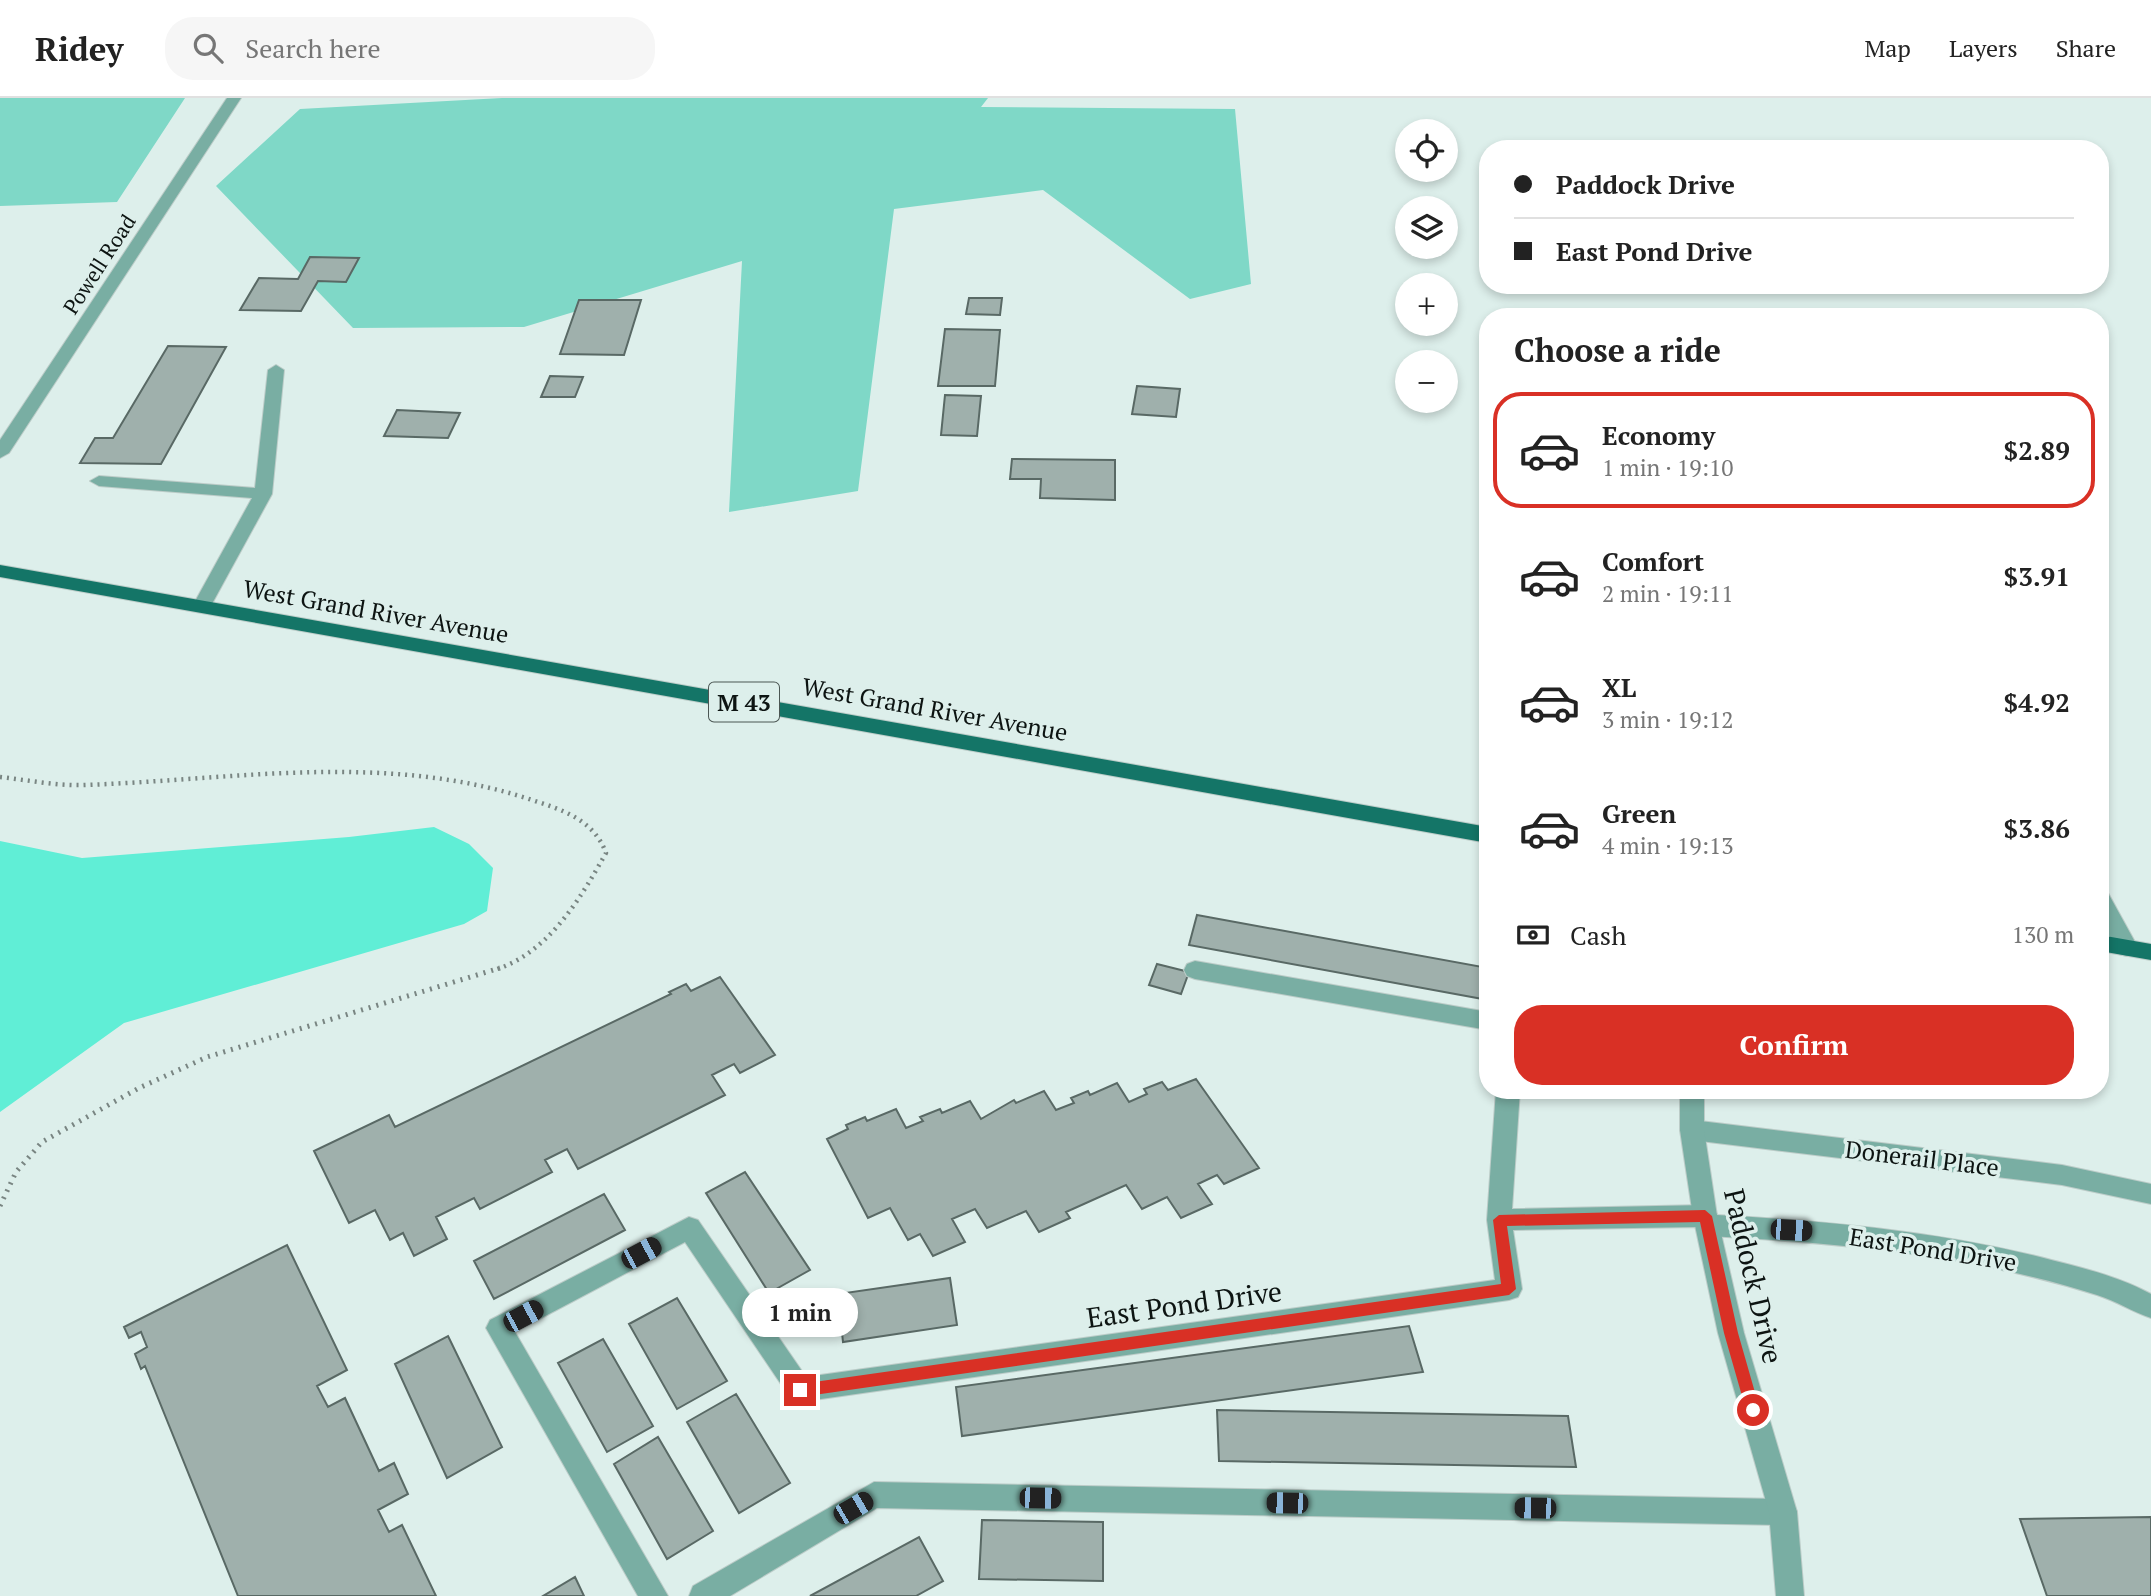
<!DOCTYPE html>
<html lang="en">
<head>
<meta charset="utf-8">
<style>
  :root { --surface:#fff; --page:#f6f6f6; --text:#222; --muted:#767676; --line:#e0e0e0; --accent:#d93025 }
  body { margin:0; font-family:"PT Serif",serif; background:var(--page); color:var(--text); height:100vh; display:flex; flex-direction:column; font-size:26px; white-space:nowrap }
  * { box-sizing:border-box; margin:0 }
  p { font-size:23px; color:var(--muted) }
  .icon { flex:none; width:38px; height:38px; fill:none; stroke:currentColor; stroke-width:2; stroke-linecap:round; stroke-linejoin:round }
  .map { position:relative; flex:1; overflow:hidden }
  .side { position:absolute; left:1479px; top:210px; width:630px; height:791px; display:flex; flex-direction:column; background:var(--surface); border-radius:28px; box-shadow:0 4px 10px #0003 }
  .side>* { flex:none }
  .banner { position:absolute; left:1479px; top:42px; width:630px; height:154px; border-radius:28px; box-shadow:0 4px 10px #0003; display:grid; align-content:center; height:154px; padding:0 35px; background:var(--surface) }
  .controls { position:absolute; left:1395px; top:21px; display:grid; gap:14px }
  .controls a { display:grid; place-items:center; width:63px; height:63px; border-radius:50%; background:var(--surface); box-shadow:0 4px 10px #0003; font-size:35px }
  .end { position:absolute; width:32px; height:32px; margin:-16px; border:9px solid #d93025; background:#fff; box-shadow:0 0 0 4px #fff }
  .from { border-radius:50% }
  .bubble { position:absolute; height:49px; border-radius:24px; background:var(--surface); box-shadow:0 4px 10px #0003; font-size:23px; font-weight:600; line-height:49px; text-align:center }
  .car { position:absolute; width:21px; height:42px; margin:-21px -10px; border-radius:9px; box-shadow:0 0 5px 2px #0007; background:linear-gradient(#222 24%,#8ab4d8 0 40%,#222 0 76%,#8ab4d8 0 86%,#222 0) }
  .banner b { display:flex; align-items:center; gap:24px; height:66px; font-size:26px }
  .banner b+b { border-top:2px solid var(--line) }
  .banner i { width:18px; height:18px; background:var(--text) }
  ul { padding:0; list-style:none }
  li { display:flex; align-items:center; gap:21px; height:116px; margin:0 14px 10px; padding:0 21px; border:4px solid transparent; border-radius:28px }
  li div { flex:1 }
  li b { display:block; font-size:26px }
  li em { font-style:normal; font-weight:600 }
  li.selected { border-color:var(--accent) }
  li>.icon { width:63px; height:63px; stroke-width:1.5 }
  h2 { padding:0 35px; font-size:32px; line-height:84px }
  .pay { display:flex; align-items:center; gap:18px; height:77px; padding:0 35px; font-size:26px }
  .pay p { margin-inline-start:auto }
  .button { display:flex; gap:14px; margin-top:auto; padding:14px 35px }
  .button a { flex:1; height:80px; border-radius:28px; background:var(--accent); color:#fff; font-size:28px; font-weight:600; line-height:80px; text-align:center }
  header { display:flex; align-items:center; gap:42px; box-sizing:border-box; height:98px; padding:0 35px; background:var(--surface); border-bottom:2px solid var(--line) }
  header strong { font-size:33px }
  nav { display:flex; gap:38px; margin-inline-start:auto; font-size:24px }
  .search { width:490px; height:63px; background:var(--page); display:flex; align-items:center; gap:18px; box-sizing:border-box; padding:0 24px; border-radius:28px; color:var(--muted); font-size:26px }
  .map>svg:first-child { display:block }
  .green { fill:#7fd8c7 }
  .water { fill:#60eed6 }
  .building { fill:#9fb0ac; stroke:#596965; stroke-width:2 }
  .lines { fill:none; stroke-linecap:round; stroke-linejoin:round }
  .service-casing { stroke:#bcccc8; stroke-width:2 }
  .minor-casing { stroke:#bcccc8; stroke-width:2 }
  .primary-casing { stroke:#bcccc8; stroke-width:2 }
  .path-far1 { stroke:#798582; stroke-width:4.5; stroke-dasharray:2 5; stroke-linecap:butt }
  .path { stroke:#798582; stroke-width:5; stroke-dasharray:2 6; stroke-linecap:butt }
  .service { fill:#79aea3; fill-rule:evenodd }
  .minor { fill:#79aea3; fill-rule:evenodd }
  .primary { fill:#147567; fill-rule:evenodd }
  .route { fill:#d93025 }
  .labels { text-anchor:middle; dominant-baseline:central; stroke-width:7; stroke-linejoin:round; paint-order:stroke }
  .far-street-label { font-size:21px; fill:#0d1412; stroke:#ddefeb }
  .shield { fill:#ddefeb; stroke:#4b5653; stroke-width:2 }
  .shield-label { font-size:23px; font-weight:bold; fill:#0d1412 }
  .street-label { font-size:24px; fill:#0d1412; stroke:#ddefeb }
  .near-street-label { font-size:28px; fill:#0d1412; stroke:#ddefeb }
</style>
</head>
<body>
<header>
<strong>Ridey</strong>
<div class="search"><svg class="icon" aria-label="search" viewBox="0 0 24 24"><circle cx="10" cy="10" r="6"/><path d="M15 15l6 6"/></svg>Search here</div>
<nav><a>Map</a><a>Layers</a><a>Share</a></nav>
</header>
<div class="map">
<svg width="2151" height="1498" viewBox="0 0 2151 1498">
  <rect width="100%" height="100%" fill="#ddefeb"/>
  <path class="green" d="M0,0H185L117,104L0,108Z
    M502,0H988L981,9L1235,11L1251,186L1190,201L1043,92L894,111L858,393L729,414L742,163L524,229L353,230L216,88L300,11Z"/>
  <path class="water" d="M434,729L469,746L493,770L487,813L464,826L124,925L0,1014V743L82,760L349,739Z"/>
  <path class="building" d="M310,159L359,160L346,184L318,183L301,213L240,212L259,180L298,181Z
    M969,200H1002L1000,217L966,216Z
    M579,202H641L624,257L560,256Z
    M945,231L1000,232L995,288H938Z
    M168,248L226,249L161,366L80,365L95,340H113Z
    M550,278L583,279L575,299H541Z
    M1137,288L1180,291L1176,319L1132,316Z
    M945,297L981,298L977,338L941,337Z
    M397,312L460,315L448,340L384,338Z
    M1012,361L1115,362V402L1040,400L1041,381H1010Z
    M1197,817L1488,870V902L1189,847Z
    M1157,866L1189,874L1181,896L1149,887Z
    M720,879L775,957L740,975L734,966L712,977L725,997L578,1071L567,1051L545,1062L552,1074L480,1111L474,1100L436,1119L447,1141L414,1158L403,1135L390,1142L375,1112L349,1125L314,1053L389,1017L395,1029L671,896L669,894L686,886L691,893Z
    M1196,981L1259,1070L1224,1086L1217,1077L1198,1086L1212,1106L1181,1120L1167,1099L1142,1111L1126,1087L1066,1114L1070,1120L1039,1134L1026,1113L987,1130L975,1111L952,1121L965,1144L933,1158L920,1136L908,1142L890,1110L868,1120L827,1041L848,1031L846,1027L865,1019L867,1023L896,1011L906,1030L923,1023L920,1019L940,1011L942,1015L970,1003L981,1021L1014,1002L1016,1005L1044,993L1056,1012L1074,1005L1071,1000L1088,993L1090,997L1117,985L1129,1004L1147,996L1144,991L1162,984L1168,992Z
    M745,1074L810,1172L769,1195L706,1095Z
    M604,1096L625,1132L494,1201L474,1163Z
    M287,1147L347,1272L317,1288L328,1309L345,1300L379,1373L394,1365L408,1396L378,1412L389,1434L402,1427L436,1498H238L145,1268L141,1271L135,1256L147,1249L141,1234L129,1240L124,1229Z
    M950,1180L957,1227L843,1244L838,1196Z
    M677,1200L727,1283L677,1311L629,1226Z
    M1409,1228L1423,1274L962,1338L956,1289Z
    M448,1238L502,1349L447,1380L395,1266Z
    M603,1241L653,1328L607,1354L558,1265Z
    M736,1296L790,1385L739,1415L687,1324Z
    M1217,1312L1568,1318L1576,1369L1219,1363Z
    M658,1339L713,1433L667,1461L614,1366Z
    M2151,1419V1498H2047L2020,1421Z
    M982,1422L1103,1424V1483L979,1481Z
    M919,1439L943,1483L916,1498H810Z
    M575,1479L584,1498H543Z"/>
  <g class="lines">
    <g class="service-casing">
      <path id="service" d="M276,267L284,272L272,396L208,513H194L192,509L252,400L99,388L90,383L99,378L255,390L268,272Z
        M2100,793L2108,795L2135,844L2138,850L2135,856L2127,858L2119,856L2100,821Z
        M1195,863L1488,914V932L1195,881L1187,878L1184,872L1187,866Z
        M1496,992H1520L1512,1111L1705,1107L1714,1110L1717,1117C1826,1123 1933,1133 2040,1159C2078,1169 2116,1177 2151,1196V1220C2133,1214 2116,1203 2097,1197C1971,1157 1839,1145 1708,1138L1699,1135L1696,1129L1513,1132L1522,1191L1518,1199L1509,1202L800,1304L791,1301L685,1144L515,1234L668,1498H638L486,1230L490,1222L689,1119L698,1122L806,1279L1495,1182L1487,1122Z
        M1692,1022L2062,1067L2151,1086V1106L2062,1087L1692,1042L1684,1039L1680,1032L1684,1025Z
        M874,1384L1783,1401L1793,1405L1797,1414L1793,1423L1783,1427L877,1410L730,1498H689L693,1488Z"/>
    </g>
    <g class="minor-casing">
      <path id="minor" d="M227,0H241L9,355L0,360V342Z
        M1680,992H1704V1032L1717,1118L1744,1235L1797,1414L1804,1498H1776L1769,1414L1718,1235L1693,1118L1680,1032Z"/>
    </g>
    <g class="primary-casing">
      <path id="primary" d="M0,467L1488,729V745L0,479Z
        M2100,837L2151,846V862L2100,853Z"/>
    </g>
    <path class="path-far1" d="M0,679C28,682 56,688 84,687C234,682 386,653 532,702C563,712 594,722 606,755C580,801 548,856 494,872"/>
    <path class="path" d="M0,1108L16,1074L42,1044L139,990L207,959L500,870"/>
    <use href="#service" class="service"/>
    <use href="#minor" class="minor"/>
    <use href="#primary" class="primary"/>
  </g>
  <path class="route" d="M1705,1112L1712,1118L1738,1235L1760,1312L1753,1318L1746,1312L1724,1235L1700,1124L1507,1128L1516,1191L1509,1197L800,1299L793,1292L800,1286L1501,1186L1493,1122L1499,1117Z"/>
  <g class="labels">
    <g class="far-street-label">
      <text transform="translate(99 166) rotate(-57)">Powell Road</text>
    </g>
    <rect class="shield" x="709" y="584.5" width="70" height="39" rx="5"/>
    <g class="shield-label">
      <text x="744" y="604">M 43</text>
    </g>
    <g class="street-label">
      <text transform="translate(376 513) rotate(10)">West Grand River Avenue</text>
      <text transform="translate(935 611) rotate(10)">West Grand River Avenue</text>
      <text transform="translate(1922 1060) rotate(7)">Donerail Place</text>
      <text transform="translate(1933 1151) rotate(9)">East Pond Drive</text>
    </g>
    <g class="near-street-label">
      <text transform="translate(1754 1178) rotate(77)">Paddock Drive</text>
      <text transform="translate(1184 1206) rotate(-8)">East Pond Drive</text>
    </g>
  </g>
</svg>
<div class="controls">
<a><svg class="icon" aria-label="locate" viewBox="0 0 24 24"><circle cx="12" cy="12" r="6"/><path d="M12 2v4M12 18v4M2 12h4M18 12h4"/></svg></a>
<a><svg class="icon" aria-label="layers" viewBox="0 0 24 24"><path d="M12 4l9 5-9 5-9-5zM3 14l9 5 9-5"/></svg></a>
<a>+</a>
<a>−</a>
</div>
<i class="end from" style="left:1753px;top:1312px"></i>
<i class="end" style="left:800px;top:1292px"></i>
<div class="bubble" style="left:742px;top:1190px;width:116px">1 min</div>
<i class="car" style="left:1791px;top:1132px;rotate:93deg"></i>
<i class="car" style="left:641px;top:1155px;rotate:62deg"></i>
<i class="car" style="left:523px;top:1218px;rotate:62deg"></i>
<i class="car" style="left:1040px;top:1400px;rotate:91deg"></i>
<i class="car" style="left:1287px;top:1405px;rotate:271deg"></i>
<i class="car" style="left:853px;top:1410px;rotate:60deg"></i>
<i class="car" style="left:1535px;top:1410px;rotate:271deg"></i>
<div class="banner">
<b><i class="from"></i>Paddock Drive</b>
<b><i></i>East Pond Drive</b>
</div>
<section class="side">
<h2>Choose a ride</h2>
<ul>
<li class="selected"><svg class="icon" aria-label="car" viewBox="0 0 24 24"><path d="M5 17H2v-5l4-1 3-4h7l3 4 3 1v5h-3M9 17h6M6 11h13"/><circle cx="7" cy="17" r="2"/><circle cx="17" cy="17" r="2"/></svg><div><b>Economy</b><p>1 min · 19:10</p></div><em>$2.89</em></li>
<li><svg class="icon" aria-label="car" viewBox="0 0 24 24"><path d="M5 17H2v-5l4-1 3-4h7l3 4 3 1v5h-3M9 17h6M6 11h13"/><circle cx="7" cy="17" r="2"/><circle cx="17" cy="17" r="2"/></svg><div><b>Comfort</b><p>2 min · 19:11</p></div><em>$3.91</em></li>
<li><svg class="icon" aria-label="car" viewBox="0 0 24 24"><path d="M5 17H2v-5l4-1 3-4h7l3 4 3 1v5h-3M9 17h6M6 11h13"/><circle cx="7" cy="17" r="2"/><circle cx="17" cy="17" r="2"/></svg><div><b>XL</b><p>3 min · 19:12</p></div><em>$4.92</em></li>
<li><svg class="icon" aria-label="car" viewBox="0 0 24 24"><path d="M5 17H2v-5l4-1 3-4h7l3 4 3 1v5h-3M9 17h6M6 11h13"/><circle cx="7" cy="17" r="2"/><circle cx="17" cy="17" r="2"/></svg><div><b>Green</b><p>4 min · 19:13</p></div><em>$3.86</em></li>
</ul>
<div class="pay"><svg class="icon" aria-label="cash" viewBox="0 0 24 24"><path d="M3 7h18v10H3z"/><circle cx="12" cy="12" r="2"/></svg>Cash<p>130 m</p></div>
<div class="button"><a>Confirm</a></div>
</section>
</div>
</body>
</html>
